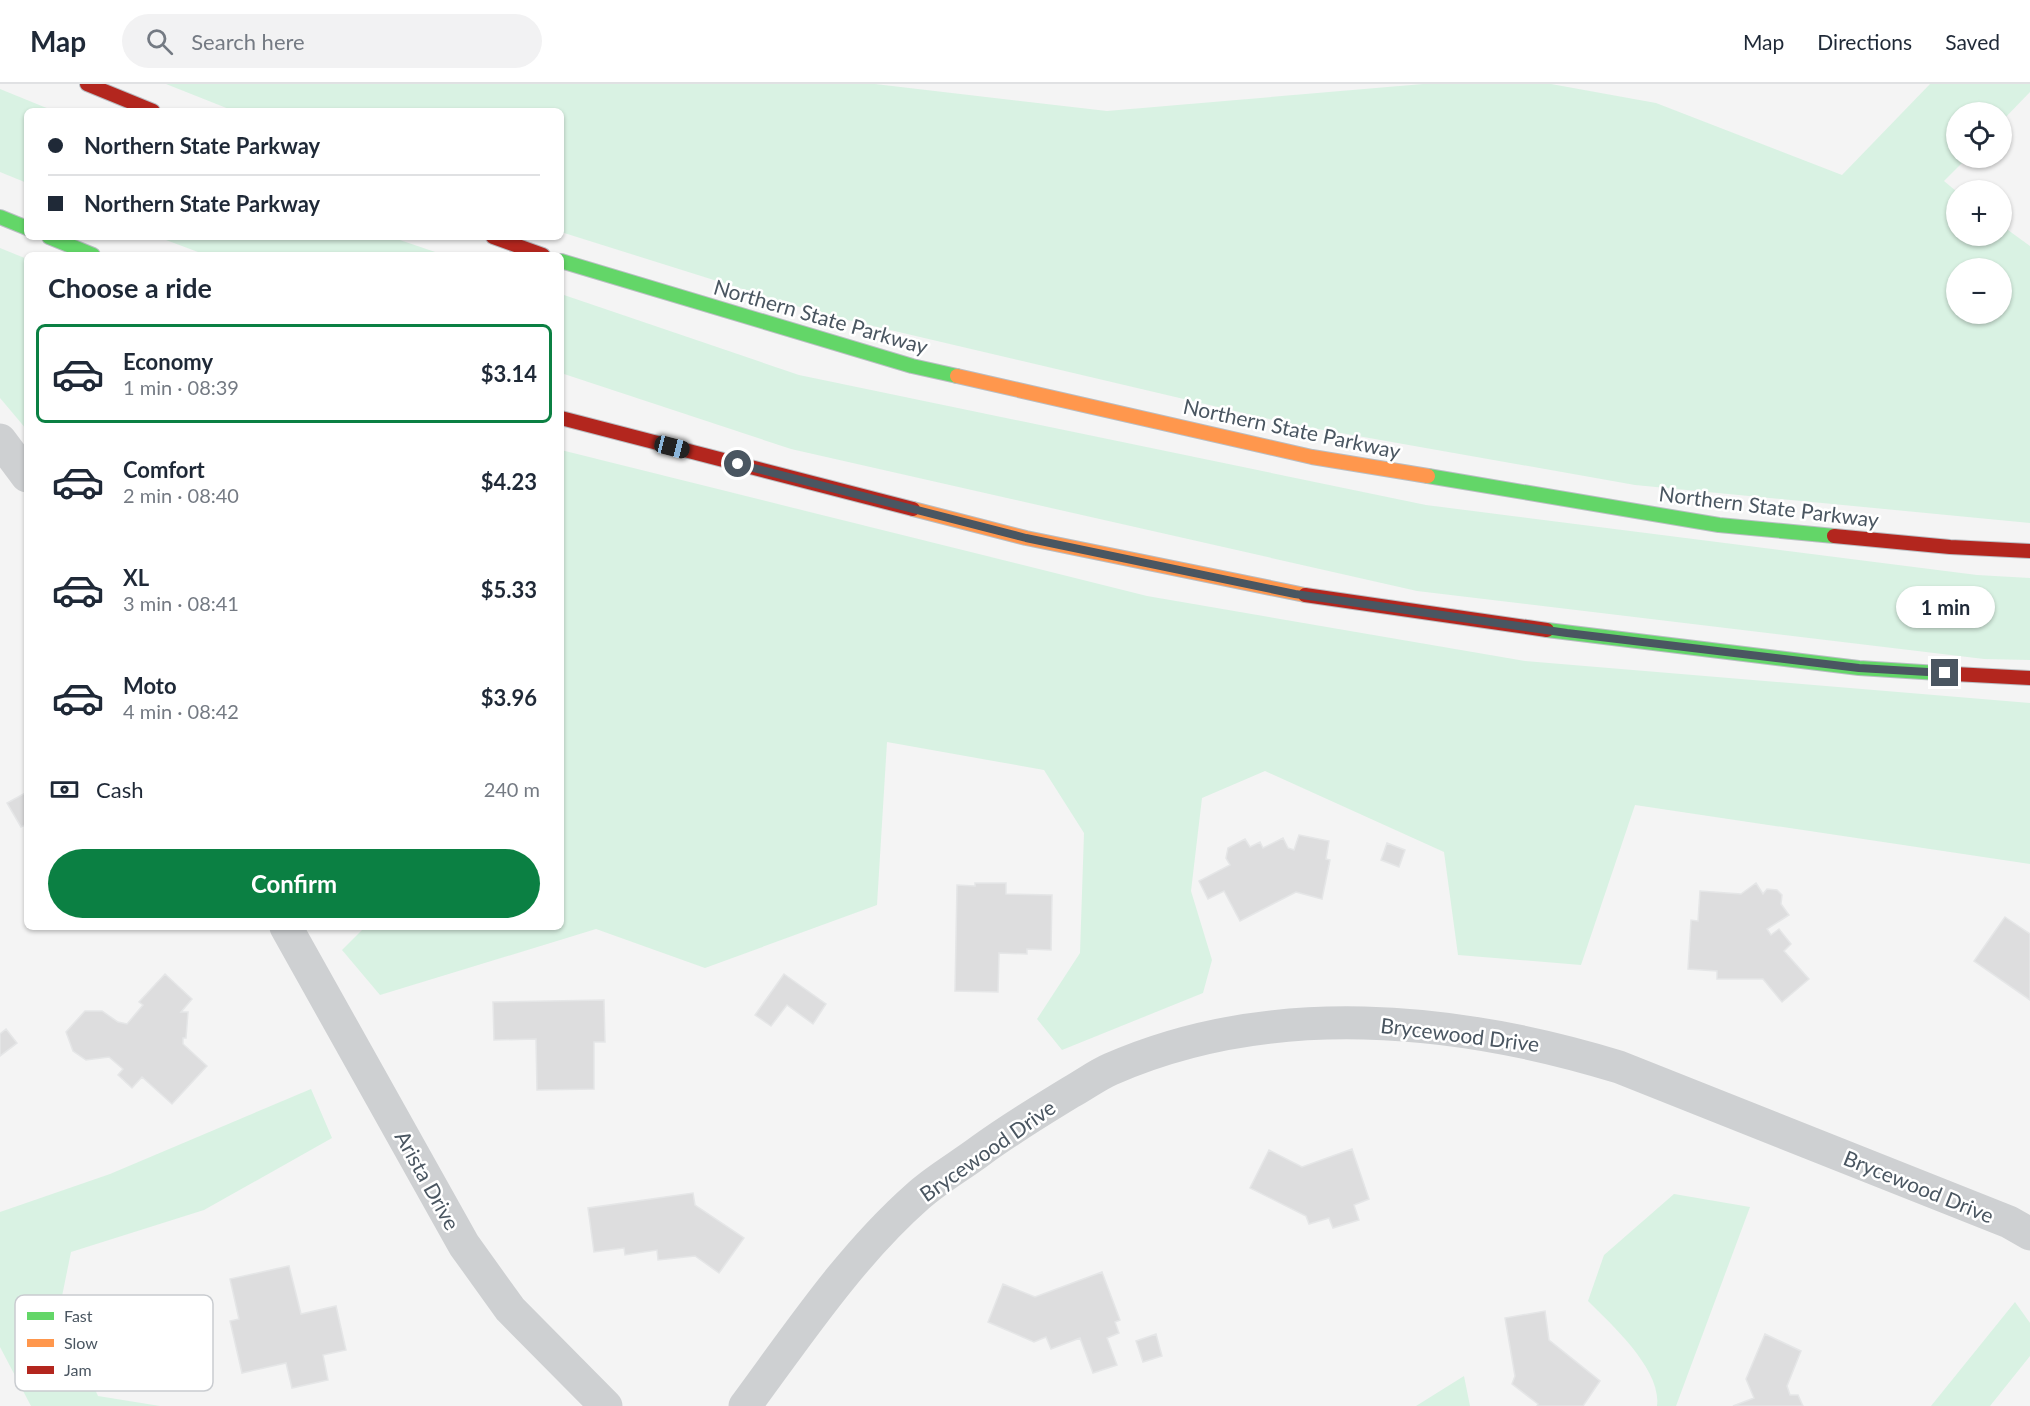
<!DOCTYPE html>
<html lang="en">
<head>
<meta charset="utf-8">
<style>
  :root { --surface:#fff; --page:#f2f2f3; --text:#1f2937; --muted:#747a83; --line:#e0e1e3; --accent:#0b8043 }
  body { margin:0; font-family:Lato,sans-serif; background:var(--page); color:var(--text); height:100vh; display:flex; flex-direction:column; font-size:22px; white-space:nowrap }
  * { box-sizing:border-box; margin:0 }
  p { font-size:20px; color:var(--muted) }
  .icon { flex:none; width:33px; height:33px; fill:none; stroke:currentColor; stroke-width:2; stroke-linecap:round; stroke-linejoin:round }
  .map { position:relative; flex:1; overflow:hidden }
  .side { position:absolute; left:24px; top:168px; width:540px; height:678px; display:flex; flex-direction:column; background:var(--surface); border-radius:9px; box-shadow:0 2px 4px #0004 }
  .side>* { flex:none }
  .banner { position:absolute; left:24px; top:24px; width:540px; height:132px; border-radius:9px; box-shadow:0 2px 4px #0004; display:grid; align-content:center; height:132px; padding:0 24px; background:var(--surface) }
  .fabs { position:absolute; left:1946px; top:18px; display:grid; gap:12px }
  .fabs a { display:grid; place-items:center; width:66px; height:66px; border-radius:50%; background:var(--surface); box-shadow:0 2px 4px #0004; font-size:30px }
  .end { position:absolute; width:27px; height:27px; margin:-14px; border:8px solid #4a5661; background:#fff; box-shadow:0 0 0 3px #fff }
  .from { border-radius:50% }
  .bubble { position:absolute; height:42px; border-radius:21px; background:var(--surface); box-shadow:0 2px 4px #0004; font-size:20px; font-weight:700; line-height:42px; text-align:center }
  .car { position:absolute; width:18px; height:36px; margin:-18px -9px; border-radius:8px; box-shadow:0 0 4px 2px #0007; background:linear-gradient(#222 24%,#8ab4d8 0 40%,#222 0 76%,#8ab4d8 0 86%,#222 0) }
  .banner b { display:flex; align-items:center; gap:21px; height:57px; font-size:22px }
  .banner b+b { border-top:2px solid var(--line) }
  .banner i { width:15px; height:15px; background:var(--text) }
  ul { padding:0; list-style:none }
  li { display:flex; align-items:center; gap:18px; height:99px; margin:0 12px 9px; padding:0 12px; border:3px solid transparent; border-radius:9px }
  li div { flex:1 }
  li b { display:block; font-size:22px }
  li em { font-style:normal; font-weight:700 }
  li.current { border-color:var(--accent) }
  li>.icon { width:54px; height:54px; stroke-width:1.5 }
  h2 { padding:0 24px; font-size:27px; line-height:72px }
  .pay { display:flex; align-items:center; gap:15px; height:66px; padding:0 24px; font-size:22px }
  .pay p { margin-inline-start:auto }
  .cta { display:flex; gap:12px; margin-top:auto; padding:12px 24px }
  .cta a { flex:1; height:69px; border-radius:36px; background:var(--accent); color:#fff; font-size:24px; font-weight:700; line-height:69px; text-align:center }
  header { display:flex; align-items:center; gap:36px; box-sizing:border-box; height:84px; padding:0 30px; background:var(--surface); border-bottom:2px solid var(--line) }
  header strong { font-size:28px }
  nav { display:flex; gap:33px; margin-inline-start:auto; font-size:21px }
  .search { width:420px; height:54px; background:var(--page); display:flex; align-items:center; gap:15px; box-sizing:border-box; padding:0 21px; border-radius:33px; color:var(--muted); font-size:22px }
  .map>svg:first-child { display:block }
  .green { fill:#d9f2e3; fill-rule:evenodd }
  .building { fill:#ddddde; stroke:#e5e6e7; stroke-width:1.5 }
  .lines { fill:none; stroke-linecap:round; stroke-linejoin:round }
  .fast-casing { stroke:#b9bec3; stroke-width:16 }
  .slow-casing { stroke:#b9bec3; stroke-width:16 }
  .jam-casing { stroke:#b9bec3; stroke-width:16 }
  .street { stroke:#ced0d2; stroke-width:33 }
  .fast { stroke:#63d668; stroke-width:14 }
  .slow { stroke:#ff974d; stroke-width:14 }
  .jam { stroke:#b3261e; stroke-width:14 }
  .route { stroke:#4a5661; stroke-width:8 }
  .labels { text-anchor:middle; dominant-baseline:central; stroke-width:5; stroke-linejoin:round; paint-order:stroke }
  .street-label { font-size:21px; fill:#4a5661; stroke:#fff }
  .key { fill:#fff; stroke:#c9ccd0; stroke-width:1.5 }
  .key-label { font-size:16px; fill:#4a5661 }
</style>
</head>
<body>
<header>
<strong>Map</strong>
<div class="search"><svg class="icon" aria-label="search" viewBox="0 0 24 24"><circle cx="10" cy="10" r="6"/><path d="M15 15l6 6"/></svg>Search here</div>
<nav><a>Map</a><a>Directions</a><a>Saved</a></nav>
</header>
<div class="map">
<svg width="2030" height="1322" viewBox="0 0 2030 1322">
  <rect width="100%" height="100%" fill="#f4f4f4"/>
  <path class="green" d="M166,0H875L1107,27L1423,0H1551L1656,19L1842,91L1930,0H2030V8L2001,38V28H1956V74H1967L1944,97L1956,107V152H2001V141L2030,162V439L1635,401L1290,340L822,230L561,148V27H234ZM1956,184H2001V230H1956Z
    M0,5L54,27H27V99L0,88Z
    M158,153H391L444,171H206Z
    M0,164L27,175V346L0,314Z
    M561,210L799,291L1426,421L1977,491L2030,494V576L1984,575L1417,507L791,365L561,289Z
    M561,366L1147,512L1525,577L2030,619V780L1635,721L1581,881L1458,871L1444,768L1265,687L1202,714L1191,807L1212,876L1203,909L1062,966L1037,935L1080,869L1084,749L1044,686L887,658L877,821L705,884L596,845L380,911L342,866L365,843H561Z
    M311,1005L332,1054L204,1126L71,1168L59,1227L98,1312L160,1322H31L0,1263V1128L110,1090Z
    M1674,1110L1750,1123L1676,1322H1657C1662,1286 1612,1241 1588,1217L1604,1171Z
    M2015,1218L2030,1239V1272L1990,1322H1931Z
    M1464,1292L1470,1322H1416Z"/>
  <path class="building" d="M27,708V740L21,743L7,719Z
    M1299,751L1329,757L1326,775L1330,776L1322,815L1296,808L1240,837L1224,807L1208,815L1199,797L1230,781L1226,774L1228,764L1245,755L1250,763L1260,758L1263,764L1283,754L1288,764L1294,766Z
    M1387,759L1405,766L1399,783L1381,776Z
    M975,799H1006V810L1052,811L1051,866L1027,865V870L999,869L998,908L955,907L957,801L975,802Z
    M1756,799L1763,810L1767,805L1777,806L1782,811L1781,820L1789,831L1767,845L1771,851L1779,845L1791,860L1784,867L1809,895L1782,918L1763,895H1717V887L1688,885L1691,836L1698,837L1700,807L1741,810Z
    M2005,833L2030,850V916L1974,877Z
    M165,890L192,915L181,928H188L186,954H183V960L207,982L172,1020L142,993L132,1004L118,991L123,985L109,973L86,976L73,967L66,948L85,927H102L118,938L127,940L143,921L139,918Z
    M784,890L826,920L813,940L787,921L771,942L755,931Z
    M604,916L605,958H594V1005L537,1006L536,955L494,956L493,918Z
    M6,945L17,959L0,972V950Z
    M1352,1065L1369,1115L1354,1121L1359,1136L1333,1144L1329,1134L1309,1140L1306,1132L1250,1104L1269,1066L1302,1083Z
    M693,1109L695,1121L744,1154L719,1189L695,1172L658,1176L657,1166L625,1171L624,1164L594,1168L588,1124Z
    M289,1182L301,1230L336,1222L346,1266L323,1271L328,1296L292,1304L286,1279L242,1289L230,1237L239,1235L230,1195Z
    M1102,1188L1120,1236L1115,1238L1119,1249L1107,1254L1117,1281L1093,1289L1080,1254L1051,1265L1046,1253L1034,1258L988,1238L1003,1200L1035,1213Z
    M1545,1227L1549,1256L1600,1297L1583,1322H1537L1538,1320L1512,1300L1515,1292L1505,1234Z
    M1156,1250L1162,1272L1143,1278L1136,1257Z
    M1765,1250L1801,1267L1787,1302L1790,1311H1798L1803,1322H1733L1754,1314L1746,1295Z"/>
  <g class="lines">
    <g class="fast-casing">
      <path id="fast" d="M0,133L27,144
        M49,153L93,171
        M561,177L912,282L957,292
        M1428,392L1719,441L1834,452
        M1547,546L1859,584L1954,590"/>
    </g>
    <g class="slow-casing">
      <path id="slow" d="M957,292L1312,373L1428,392
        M913,425L1026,454L1305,511"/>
    </g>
    <g class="jam-casing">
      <path id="jam" d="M87,0L153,27
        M493,153L543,171
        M561,334L913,425
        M1834,452L1950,463L2030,467
        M1305,511L1547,546
        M1954,590L2030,594"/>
    </g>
    <path class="street" d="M0,356L27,392
      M286,843L464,1161L510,1225L606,1322
      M745,1322C799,1249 850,1172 918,1112C937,1095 960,1082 980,1067C1010,1045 1040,1027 1071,1008C1084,1001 1097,991 1111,985C1271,915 1456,933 1619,983L2009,1138L2030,1150"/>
    <use href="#fast" class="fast"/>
    <use href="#slow" class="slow"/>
    <use href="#jam" class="jam"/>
  </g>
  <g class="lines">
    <path class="route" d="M738,380L1026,454L1295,510L1567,549L1859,584L1945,589"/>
  </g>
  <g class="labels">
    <g class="street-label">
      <text transform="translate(821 232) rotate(16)">Northern State Parkway</text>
      <text transform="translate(1292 344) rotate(12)">Northern State Parkway</text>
      <text transform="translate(1769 422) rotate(7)">Northern State Parkway</text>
      <text transform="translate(1460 950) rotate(7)">Brycewood Drive</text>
      <text transform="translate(987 1066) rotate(-35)">Brycewood Drive</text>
      <text transform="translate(428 1096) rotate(61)">Arista Drive</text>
      <text transform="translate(1919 1102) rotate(22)">Brycewood Drive</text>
    </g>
  </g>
  <rect x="15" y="1211" width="198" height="96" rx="9" class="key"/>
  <rect x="27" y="1228" width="27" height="8" fill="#63d668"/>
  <rect x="27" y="1255" width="27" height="8" fill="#ff974d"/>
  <rect x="27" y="1282" width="27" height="8" fill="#b3261e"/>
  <g class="key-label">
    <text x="64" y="1238">Fast</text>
    <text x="64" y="1265">Slow</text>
    <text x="64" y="1292">Jam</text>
  </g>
</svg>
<div class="fabs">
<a><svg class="icon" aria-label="locate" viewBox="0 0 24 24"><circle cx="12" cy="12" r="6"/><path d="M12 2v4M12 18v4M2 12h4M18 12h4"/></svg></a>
<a>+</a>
<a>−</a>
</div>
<i class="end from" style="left:738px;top:380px"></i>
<i class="end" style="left:1945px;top:589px"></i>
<div class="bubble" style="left:1896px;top:502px;width:99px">1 min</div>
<i class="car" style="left:672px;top:363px;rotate:104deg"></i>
<div class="banner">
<b><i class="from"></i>Northern State Parkway</b>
<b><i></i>Northern State Parkway</b>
</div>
<section class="side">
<h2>Choose a ride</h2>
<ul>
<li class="current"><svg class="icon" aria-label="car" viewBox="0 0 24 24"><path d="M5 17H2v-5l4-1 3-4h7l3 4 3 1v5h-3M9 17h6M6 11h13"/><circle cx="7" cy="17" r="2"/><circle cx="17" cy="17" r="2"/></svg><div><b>Economy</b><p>1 min · 08:39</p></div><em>$3.14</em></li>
<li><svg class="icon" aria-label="car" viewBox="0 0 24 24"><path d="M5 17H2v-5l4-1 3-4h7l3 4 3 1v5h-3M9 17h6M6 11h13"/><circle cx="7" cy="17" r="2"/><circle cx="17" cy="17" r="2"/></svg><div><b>Comfort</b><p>2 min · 08:40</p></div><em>$4.23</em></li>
<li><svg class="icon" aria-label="car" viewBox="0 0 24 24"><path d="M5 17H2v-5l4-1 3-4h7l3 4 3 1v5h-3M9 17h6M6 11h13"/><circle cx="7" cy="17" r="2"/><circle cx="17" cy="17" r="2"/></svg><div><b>XL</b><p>3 min · 08:41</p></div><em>$5.33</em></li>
<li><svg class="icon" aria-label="car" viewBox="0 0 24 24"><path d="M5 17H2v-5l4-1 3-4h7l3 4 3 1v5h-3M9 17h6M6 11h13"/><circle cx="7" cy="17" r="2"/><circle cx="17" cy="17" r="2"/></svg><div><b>Moto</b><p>4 min · 08:42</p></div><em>$3.96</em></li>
</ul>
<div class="pay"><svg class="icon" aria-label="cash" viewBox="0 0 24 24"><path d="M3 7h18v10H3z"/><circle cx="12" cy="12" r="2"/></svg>Cash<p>240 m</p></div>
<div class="cta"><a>Confirm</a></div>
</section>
</div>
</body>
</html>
